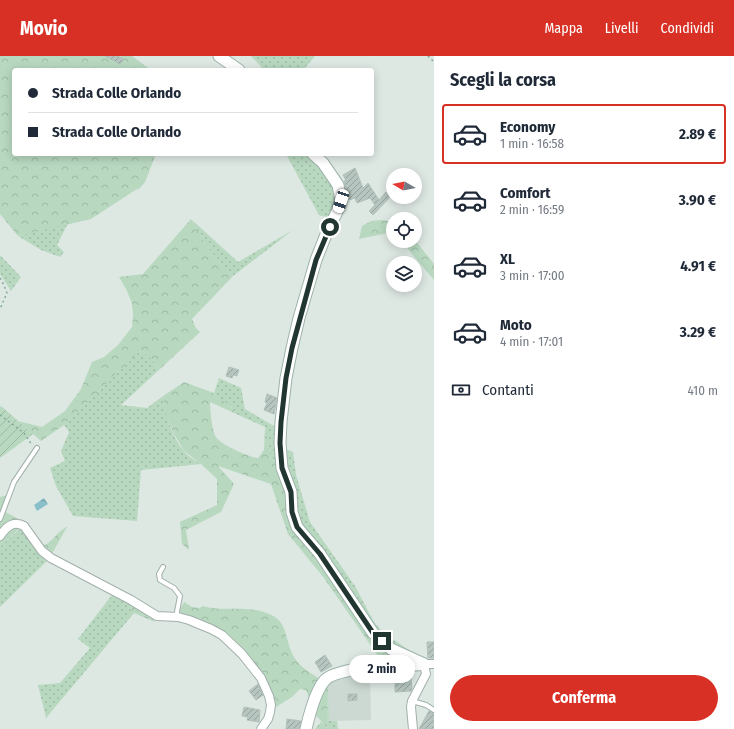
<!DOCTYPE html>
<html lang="it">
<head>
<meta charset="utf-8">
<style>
  :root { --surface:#fff; --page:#f2f2f3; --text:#1f2937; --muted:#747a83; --line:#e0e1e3; --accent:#d93025 }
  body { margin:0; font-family:"Fira Sans Condensed",sans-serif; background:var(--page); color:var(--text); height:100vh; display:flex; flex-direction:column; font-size:15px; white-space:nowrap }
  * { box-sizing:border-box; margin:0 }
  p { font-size:13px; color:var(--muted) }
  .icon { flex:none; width:22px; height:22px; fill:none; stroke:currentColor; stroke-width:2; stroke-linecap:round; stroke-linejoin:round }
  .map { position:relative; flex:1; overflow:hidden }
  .drawer { display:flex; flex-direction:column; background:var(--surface); width:300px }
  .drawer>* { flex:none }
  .top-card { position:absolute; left:12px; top:12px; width:362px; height:88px; border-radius:4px; box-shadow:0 2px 10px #0003; display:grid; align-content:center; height:88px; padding:0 16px; background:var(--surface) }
  .needle { width:26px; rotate:280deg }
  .tools { position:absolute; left:386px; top:112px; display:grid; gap:8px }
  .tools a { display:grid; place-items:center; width:36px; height:36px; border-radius:50%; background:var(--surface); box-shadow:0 2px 10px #0003; font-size:20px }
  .end { position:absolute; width:18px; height:18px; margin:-9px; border:5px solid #213630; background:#fff; box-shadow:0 0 0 2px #fff }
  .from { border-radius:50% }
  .bubble { position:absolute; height:28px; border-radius:14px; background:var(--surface); box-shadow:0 2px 10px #0003; font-size:13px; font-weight:700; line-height:28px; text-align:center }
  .car { position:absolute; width:12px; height:24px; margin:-12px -6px; border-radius:5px; box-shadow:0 0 3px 1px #0007; background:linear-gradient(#fff 24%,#345 0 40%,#fff 0 76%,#345 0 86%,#fff 0) }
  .top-card b { display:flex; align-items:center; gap:14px; height:38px; font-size:15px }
  .top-card b+b { border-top:1px solid var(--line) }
  .top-card i { width:10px; height:10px; background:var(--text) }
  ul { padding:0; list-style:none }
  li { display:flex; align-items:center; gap:12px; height:60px; margin:0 8px 6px; padding:0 8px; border:2px solid transparent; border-radius:4px }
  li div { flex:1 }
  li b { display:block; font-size:15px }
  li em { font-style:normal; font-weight:700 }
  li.active { border-color:var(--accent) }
  li>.icon { width:36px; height:36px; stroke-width:1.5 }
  h2 { padding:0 16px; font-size:18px; line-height:48px }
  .pay { display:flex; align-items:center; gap:10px; height:44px; padding:0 16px; font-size:15px }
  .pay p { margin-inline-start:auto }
  .primary-button { display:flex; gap:8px; margin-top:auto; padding:8px 16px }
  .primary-button a { flex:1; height:46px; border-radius:24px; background:var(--accent); color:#fff; font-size:16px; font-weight:700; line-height:46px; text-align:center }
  header { display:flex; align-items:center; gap:24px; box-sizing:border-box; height:56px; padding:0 20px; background:var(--accent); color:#fff }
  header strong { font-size:19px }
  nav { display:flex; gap:22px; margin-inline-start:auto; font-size:14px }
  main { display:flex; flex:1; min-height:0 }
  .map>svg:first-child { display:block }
  .built { fill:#ccd8d2 }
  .grass { fill:url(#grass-dots) }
  .forest { fill:url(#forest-crowns) }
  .garden { fill:url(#garden-furrows) }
  .water { fill:url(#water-ripples) }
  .building { fill:url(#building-hatch); stroke:#b1c1ba }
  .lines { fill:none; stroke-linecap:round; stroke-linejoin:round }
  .lane-casing { stroke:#a2afaa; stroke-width:6 }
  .street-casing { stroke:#a2afaa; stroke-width:10 }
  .secondary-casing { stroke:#9eb3ab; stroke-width:13 }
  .path { stroke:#81a99c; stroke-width:1.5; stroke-dasharray:2 3; stroke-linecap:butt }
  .lane { stroke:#fff; stroke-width:4 }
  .street { stroke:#fff; stroke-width:8 }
  .secondary { stroke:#fff; stroke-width:11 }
  .route { stroke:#213630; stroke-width:5 }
</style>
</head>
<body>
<header>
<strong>Movio</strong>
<nav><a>Mappa</a><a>Livelli</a><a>Condividi</a></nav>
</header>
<main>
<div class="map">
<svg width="434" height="673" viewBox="0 0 434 673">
  <defs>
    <pattern id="grass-dots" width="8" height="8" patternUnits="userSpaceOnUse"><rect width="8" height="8" fill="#b8d8c0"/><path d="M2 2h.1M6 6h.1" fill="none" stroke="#9ebaa5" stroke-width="1.8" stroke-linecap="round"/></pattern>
    <pattern id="forest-crowns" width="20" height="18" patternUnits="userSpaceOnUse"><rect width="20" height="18" fill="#b8d8c0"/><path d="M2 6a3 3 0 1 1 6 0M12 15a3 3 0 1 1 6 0" fill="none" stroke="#9ebaa5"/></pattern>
    <pattern id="garden-furrows" width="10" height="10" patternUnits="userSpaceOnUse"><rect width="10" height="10" fill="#b8d8c0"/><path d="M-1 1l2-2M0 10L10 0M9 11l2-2" fill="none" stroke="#9ebaa5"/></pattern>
    <pattern id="water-ripples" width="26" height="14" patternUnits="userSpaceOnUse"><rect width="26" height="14" fill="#89c0ca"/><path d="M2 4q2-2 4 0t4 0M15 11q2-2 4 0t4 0" fill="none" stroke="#709da4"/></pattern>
    <pattern id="building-hatch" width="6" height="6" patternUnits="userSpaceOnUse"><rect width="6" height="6" fill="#b6c5bf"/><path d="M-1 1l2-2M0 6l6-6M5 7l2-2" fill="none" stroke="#94a19c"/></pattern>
  </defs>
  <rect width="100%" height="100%" fill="#dee8e3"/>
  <path class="built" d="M370,617L371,664L329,665L328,628L351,620Z"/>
  <path class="grass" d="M251,0H315L303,14H264Z
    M286,98H307C318,109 340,131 336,148C335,152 331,157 329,162L319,159Z
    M191,163L238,206L293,174L233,220L207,191Z
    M68,167L57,189L64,196L60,201L41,194L18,180Z
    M0,199L21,221L11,235L0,218Z
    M141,294L153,304L159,314L121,349L147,352L163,340C166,359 171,379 183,394C187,400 195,404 201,408L141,414L137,465L73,460L56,430L50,412L65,405L61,395L69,376L64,369Z
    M219,322L241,332L245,353L279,373V408L271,402L265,371L234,357L231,350L218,343L214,337Z
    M283,392L293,396L296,419L310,466L355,530L374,566L384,577L409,594L410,597L385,585L302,469C290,446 286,416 283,392Z
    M23,470L49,503L0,551V491Z
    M112,539L126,548L134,557L46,662L38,629L60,627L90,592L78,583Z
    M328,628L329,665H337L338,673H315L321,666L327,672Z"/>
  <path class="forest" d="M0,0H132L151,14H14V98H156L145,126L138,134L137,133L91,163L18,180L0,158Z
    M191,163L207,191L233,220L192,263L196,272L200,276L159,314L153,304L141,294L64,369L41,385L18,365L42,371L65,355L81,333L92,306L104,301L118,289L132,271L133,260L132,247L126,233L119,221L143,218Z
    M381,164L393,166V176L359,183L362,170L371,165Z
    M415,184L434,208V224L401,185Z
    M184,326L214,337L218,343C227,346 231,348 234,357L210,346C210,353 212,375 216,381C221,389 249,401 258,402L264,394L265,371L271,402L279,408L290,457L399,603L396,607L340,611L378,600L324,522L288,478L271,428L218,410L234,428L221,456L186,474L189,494L182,488L180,466L217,449V423L201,408L184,395L174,378L166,359L163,340Z
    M8,439L2,454L25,467L0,491V441Z
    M67,471L49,503C36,501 28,495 30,481L36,491L42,488L45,489C54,484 56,476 67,471Z
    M82,521L119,539L152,561L155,566L134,557L126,548L112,539Z
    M184,546L192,551L200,552L202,550C226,557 252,547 275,561C288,569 286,591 296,604C302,613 319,622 328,628L327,672L315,658L306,634L300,633L292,641L276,651L261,617L219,573L200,563L184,559L179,555Z"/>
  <path class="garden" d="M1,350L33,378L0,402V351Z"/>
  <path class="water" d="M44,442L48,448L37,455L34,449Z"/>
  <path class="building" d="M105,0H117L123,3L120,8Z
    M355,112L363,132L368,127L379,144L386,136L391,140L373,159L369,155L375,149L370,142L357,147L355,142L349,144L344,125L346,124L343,119Z
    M229,311L239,314L237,320L233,319L232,322L226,320Z
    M267,338L277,342L274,358L264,354L267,347L265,346Z
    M427,586H434V602H428Z
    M325,599L332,610L321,616L315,606Z
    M411,621L412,632L411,635L395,636V623Z
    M258,628L263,639L256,644L249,635Z
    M348,638H357V644L348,645Z
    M244,651L260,654L259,666L247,664L248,661L242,660Z
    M429,655L434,657V673H419Z
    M287,663L301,665L299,673H286Z"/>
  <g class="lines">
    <g class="lane-casing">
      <path id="lane" d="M0,463L14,426L37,392
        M163,511L159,518L160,524L174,532L180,540L176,561
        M412,645L426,649L434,654"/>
    </g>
    <g class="street-casing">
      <path id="street" d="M0,480C6,471 13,464 24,470L42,495L51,502L131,544L157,560L178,561L189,564L211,573L222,579L242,598L261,622L269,640L271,649L270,656L268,663L261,673
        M413,673L411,651L412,645L426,618L424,608H434"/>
    </g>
    <g class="secondary-casing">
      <path id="secondary" d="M219,0L239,14
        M313,98L323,107L338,129L341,145L336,158L329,171L316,204L299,262L292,292L286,322L281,366L280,387L282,412L291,436L292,456L297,471L320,498L373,577L391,593L424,608
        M306,673C309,660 316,634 325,624C333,615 377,609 390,609C401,608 412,611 424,608"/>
    </g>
    <path class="path" d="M428,0L434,6
      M0,222L2,225L7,237L0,253
      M0,359L24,377L32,389"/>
    <use href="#lane" class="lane"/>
    <use href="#street" class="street"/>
    <use href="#secondary" class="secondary"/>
  </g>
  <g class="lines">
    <path class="route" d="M330,171L316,204L292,292L286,322L281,366L280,387L282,412L291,436L292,456L297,471L320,498L373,577L382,585"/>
  </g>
</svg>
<div class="tools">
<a><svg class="needle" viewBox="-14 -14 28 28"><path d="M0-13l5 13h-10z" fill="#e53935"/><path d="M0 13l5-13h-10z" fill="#747a83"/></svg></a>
<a><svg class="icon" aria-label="locate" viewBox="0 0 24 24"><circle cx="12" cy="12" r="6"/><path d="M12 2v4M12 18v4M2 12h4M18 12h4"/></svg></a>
<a><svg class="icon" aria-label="layers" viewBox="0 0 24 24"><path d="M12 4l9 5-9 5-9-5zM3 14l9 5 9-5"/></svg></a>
</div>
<i class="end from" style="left:330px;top:171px"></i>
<i class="end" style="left:382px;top:585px"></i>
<div class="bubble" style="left:349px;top:599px;width:66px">2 min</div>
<i class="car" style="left:341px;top:145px;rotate:198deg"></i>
<div class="top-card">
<b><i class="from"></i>Strada Colle Orlando</b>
<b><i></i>Strada Colle Orlando</b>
</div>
</div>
<section class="drawer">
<h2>Scegli la corsa</h2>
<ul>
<li class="active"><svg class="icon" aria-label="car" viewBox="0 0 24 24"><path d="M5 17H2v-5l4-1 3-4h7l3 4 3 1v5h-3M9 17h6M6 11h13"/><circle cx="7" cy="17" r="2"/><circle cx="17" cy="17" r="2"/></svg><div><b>Economy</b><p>1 min · 16:58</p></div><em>2.89 €</em></li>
<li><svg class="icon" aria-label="car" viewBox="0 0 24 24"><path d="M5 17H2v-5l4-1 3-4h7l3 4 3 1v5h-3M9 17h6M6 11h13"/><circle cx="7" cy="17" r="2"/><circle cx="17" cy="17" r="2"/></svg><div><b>Comfort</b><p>2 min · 16:59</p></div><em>3.90 €</em></li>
<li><svg class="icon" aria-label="car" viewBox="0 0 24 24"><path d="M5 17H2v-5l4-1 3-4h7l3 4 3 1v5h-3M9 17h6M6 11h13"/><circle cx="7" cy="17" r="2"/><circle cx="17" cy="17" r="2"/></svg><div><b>XL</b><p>3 min · 17:00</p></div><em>4.91 €</em></li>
<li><svg class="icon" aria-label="car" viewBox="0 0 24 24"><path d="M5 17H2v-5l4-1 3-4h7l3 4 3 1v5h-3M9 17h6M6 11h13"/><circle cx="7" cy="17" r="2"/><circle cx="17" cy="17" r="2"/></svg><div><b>Moto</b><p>4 min · 17:01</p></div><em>3.29 €</em></li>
</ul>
<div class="pay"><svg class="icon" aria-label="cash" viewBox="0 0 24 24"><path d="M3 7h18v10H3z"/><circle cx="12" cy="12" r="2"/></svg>Contanti<p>410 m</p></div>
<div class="primary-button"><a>Conferma</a></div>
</section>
</main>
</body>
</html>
